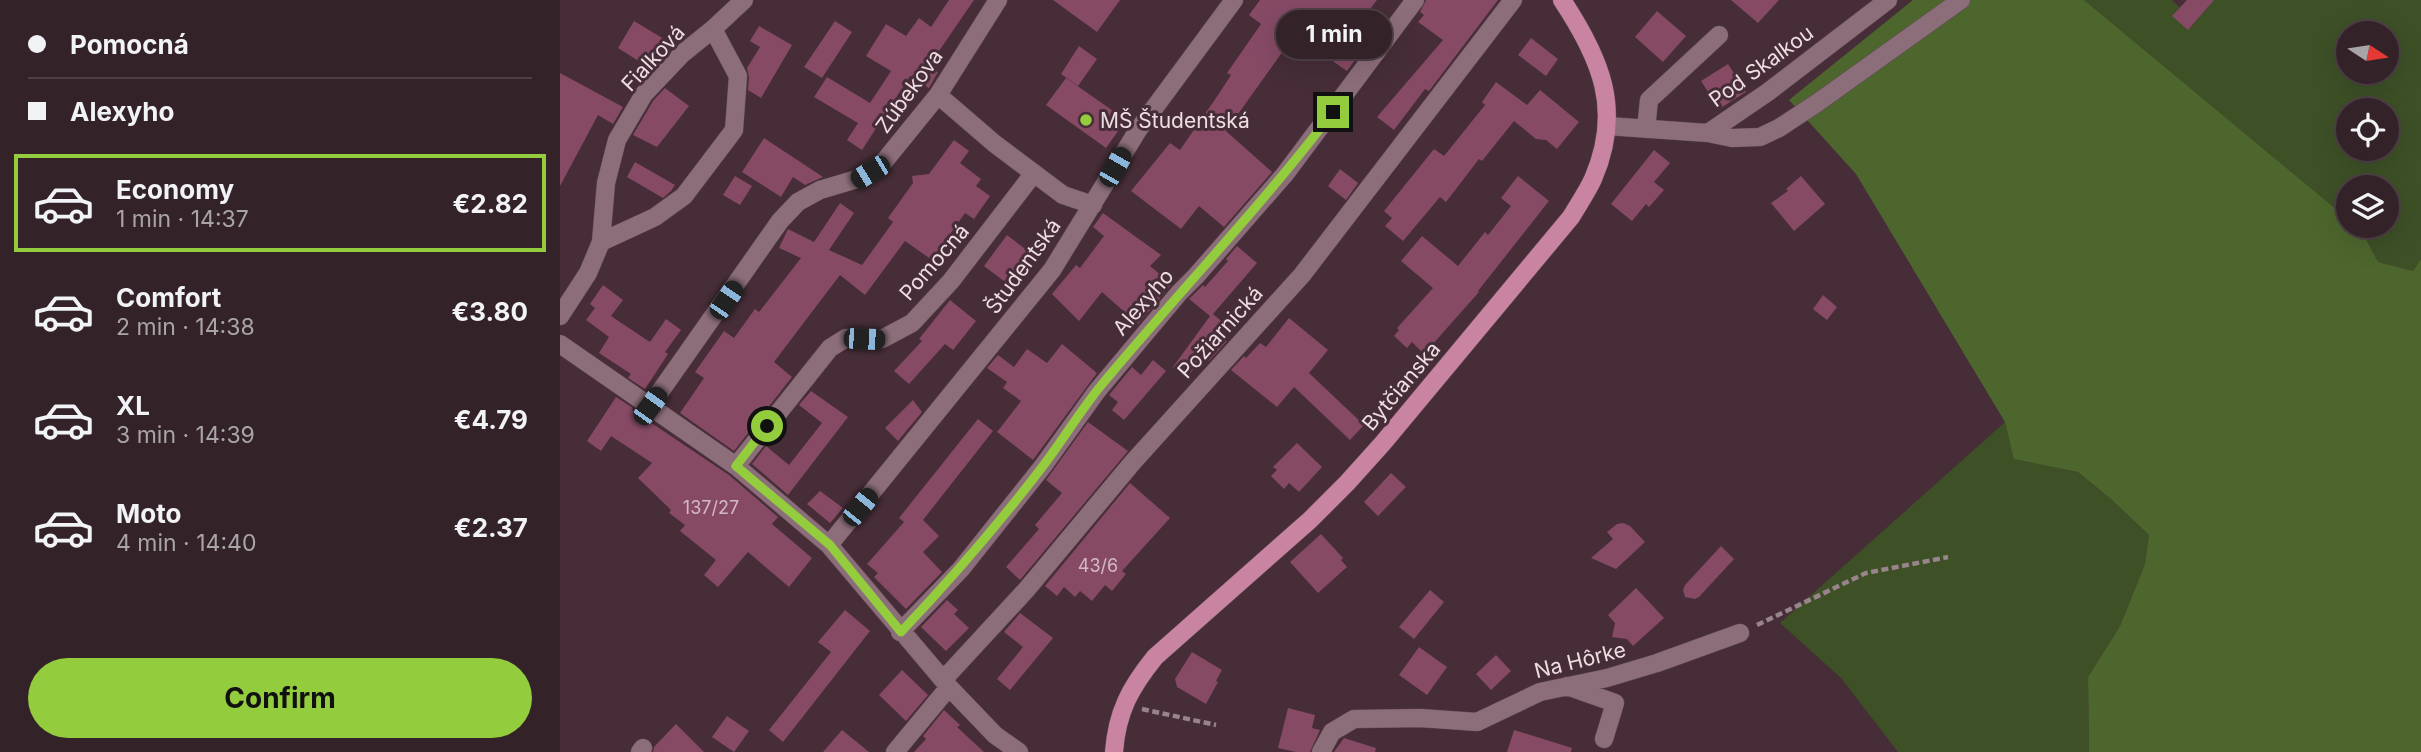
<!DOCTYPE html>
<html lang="en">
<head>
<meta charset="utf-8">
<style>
  :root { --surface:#342229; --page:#3f2f35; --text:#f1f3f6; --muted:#a9a4a8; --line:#4e3f46; --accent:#93cc3d }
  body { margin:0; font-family:Inter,sans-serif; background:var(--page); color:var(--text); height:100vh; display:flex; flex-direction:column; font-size:26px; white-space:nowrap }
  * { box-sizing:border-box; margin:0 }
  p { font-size:23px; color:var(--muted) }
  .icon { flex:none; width:38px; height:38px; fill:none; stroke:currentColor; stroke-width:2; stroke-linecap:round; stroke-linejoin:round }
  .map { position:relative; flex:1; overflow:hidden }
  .panel { display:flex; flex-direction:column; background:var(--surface); width:560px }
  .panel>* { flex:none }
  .guide { display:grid; align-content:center; height:154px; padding:0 28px; background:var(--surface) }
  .needle { width:46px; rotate:102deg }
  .fabs { position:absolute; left:1776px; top:21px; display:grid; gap:14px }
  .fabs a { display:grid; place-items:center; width:63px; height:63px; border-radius:50%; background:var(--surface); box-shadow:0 7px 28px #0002,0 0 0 2px var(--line); font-size:35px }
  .end { position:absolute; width:32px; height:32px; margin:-16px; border:9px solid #93cc3d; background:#111; box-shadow:0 0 0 4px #111 }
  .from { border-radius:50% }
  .bubble { position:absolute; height:49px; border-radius:24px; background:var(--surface); box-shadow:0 7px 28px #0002,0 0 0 2px var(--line); font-size:23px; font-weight:700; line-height:49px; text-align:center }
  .car { position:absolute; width:21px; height:42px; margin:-21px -10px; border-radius:9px; box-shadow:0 0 5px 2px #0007; background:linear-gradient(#222 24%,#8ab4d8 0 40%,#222 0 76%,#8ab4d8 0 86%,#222 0) }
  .guide b { display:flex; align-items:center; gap:24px; height:66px; font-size:26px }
  .guide b+b { border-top:2px solid var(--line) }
  .guide i { width:18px; height:18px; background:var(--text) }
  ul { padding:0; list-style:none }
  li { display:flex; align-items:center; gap:21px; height:98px; margin:0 14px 10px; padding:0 14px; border:4px solid transparent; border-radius:0px }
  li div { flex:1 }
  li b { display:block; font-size:26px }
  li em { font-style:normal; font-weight:700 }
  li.current { border-color:var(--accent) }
  li>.icon { width:63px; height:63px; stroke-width:1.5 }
  .primary-button { display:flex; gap:14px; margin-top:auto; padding:14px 28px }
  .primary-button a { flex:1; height:80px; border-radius:42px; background:var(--accent); color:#111; font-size:28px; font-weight:700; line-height:80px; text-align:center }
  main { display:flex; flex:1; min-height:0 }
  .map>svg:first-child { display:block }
  .green { fill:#3d5026; fill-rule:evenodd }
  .forest { fill:#4d662d }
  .building { fill:#864a65 }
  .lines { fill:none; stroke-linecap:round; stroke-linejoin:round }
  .minor-casing { stroke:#624c56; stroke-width:19 }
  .major-casing { stroke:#624c56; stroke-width:19 }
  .path { stroke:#99848c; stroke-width:4.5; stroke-dasharray:7 3.5; stroke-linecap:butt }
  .minor { stroke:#8c6e7a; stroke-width:18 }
  .major { stroke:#c884a1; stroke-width:18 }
  .route { stroke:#93cc3d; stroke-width:9 }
  .poi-dot { fill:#93cc3d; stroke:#462d37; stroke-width:2.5 }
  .labels { text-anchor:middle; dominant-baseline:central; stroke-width:6; stroke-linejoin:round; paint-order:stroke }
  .number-label { font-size:18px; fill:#d4b8c4 }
  .street-label { font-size:21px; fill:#eedde3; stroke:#462d37 }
  .poi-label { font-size:21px; fill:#eedde3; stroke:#462d37; text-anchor:start }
</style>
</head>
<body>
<main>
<section class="panel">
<div class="guide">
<b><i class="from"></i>Pomocná</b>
<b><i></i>Alexyho</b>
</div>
<ul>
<li class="current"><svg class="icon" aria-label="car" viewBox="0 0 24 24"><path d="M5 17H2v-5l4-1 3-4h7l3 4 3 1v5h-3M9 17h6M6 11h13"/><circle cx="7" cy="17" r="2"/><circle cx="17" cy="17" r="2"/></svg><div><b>Economy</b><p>1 min · 14:37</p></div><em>€2.82</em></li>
<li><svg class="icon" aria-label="car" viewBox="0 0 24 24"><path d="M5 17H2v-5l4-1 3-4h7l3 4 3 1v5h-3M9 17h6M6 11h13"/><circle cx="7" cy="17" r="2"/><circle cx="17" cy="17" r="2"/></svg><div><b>Comfort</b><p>2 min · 14:38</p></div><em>€3.80</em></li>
<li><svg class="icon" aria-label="car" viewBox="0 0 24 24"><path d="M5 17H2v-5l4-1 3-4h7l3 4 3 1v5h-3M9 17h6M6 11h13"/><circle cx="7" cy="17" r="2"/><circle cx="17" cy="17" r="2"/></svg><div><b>XL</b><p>3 min · 14:39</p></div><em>€4.79</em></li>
<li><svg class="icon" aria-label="car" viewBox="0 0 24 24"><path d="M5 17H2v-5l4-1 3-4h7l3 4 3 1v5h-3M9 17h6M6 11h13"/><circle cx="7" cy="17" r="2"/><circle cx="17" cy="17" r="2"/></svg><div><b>Moto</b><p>4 min · 14:40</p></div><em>€2.37</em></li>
</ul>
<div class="primary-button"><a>Confirm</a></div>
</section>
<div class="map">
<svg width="1861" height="752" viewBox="0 0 1861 752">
  <rect width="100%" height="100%" fill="#462d37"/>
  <path class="green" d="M1524,0H1612L1620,8L1628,30L1649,6L1644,0H1861V259L1853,271L1818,262L1797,226H1827V187H1788V219ZM1788,33H1827V72H1788ZM1788,110H1827V149H1788Z
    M1445,422L1455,459L1518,472L1552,500L1589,535L1585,564L1560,626L1528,677L1529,752H1338L1281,678L1220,623Z"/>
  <path class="forest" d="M1353,0H1524L1788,219V226L1800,228L1818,262L1853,271L1861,259V752H1529L1528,677L1560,626L1585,564L1589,535L1552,500L1518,472L1454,459L1445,422L1296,174L1229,100Z"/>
  <path class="building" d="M389,0H414L368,67L378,72L369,88L350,76L302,150L287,140L298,123L254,97L267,77L310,103L331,71L306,56L326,24L346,36L359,18L371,27Z
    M493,0H560L537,32Z
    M700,0H817L803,18L818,28L787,71L751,46L744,56L728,44L666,131L712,172L664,227L639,206L621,229L571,191L610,143L620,150L658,95L671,75L667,73L701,24L689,15Z
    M866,0H938L869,91L865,89L834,130L817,117L883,40L858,22L864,15L860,12Z
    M1171,0H1219L1198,23Z
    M1627,0H1654L1628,30L1612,16Z
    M1097,11L1126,36L1103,62L1075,37Z
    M74,21L104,39L88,67L58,48Z
    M275,21L292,32L262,78L244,67Z
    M199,26L232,45L201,98L188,90L189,77L187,68L200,47L190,41Z
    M971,38L998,59L986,76L958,55Z
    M519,46L537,59L518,86L501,74Z
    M1168,64L1186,92L1159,109L1141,81Z
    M0,73L63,107L53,124L38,115L0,186Z
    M506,78L566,120L546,148L486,105Z
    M936,82L967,105L980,90L1019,122L997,149L986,140L976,139L954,121L922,161L919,159L886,202L880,197L843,241L825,226L832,218L824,211L874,149L884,156L925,105L922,102Z
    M105,88L129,106L97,147L73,135L93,101Z
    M204,138L263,177L245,185L233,177L221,197L182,172Z
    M394,140L409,151L400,163L421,179L416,186L430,196L414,219L405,213L372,260L345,241L305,295L280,275L214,362L232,377L174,451L120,413L144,378L135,372L164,331L174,338L195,309L199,312L241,258L219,248L228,229L254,242L280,203L294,213L269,250L302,265L333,222L328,218L353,183L352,176L369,174Z
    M1094,150L1110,163L1094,182L1104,190L1089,207L1086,204L1072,221L1051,204Z
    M75,162L115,185L111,191L103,198L67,177Z
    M780,169L798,183L786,200L768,186Z
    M175,176L192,186L180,205L163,195Z
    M958,176L989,201L918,291L919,292L864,354L852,342L847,348L834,336L839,330L837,328L873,288L841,261L862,236L898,266L925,232L928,235L951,206L941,198Z
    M1241,176L1265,204L1234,231L1211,203L1228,191L1226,189Z
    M543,213L601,255L590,266L612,284L578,324L542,292L519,321L492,294L516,265L520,268L544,236L533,227Z
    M447,235L473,255L449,285L424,266Z
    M677,246L697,263L653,314L666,325L659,335L667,341L649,361L643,357L627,377L613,367L650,316L629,299L643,285L645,287L668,261L666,259Z
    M43,285L63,300L51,316L90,342L106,319L121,330L105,352L108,354L85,389L68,378L71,374L39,353L49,337L26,320L35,308L30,304Z
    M1263,295L1277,307L1267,320L1253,309Z
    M390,300L416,321L393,350L385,344L349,384L334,371L362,341L359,339Z
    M729,318L768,350L749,373L804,425L790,440L734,387L717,407L671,370L684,356L686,358L700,343L706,347Z
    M502,344L537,373L473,460L437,432L461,401L443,388L447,382L427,368L438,355L454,367L467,349L487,363Z
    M593,360L606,371L564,420L552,410L558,402L549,395L572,367L581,375Z
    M251,391L288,417L228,495L192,464L206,446L229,465L262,423L239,405Z
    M56,397L73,408L72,410L169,475L218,517L212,524L252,558L229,587L188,552L158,587L144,575L156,560L120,531L125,525L109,513L111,510L78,478L92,463L51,436L41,451L27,441Z
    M353,400L362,412L338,441L325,428Z
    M418,419L433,431L363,520L379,536L363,552L382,572L346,609L314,577L318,573L307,564L344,522L339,518Z
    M528,422L568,451L460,580L446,567L479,529L475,525L502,493L486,480Z
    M737,443L762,467L739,492L729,483L724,489L711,476L717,470L713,467Z
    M831,473L846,487L818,516L804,502Z
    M570,483L610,518L562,571L566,574L552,591L545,585L532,601L520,591L515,597L504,587L497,596L485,586Z
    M260,491L283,508L270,523L247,504Z
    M1063,523L1070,526L1085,542L1056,569L1031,558L1053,539L1047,532L1057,524Z
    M761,534L783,558L781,560L787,567L758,593L730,562Z
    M1161,546L1174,559L1139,597L1135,599L1125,597L1123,590L1125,585Z
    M1076,588L1104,618L1073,646L1067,639L1052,637L1055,623L1048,615Z
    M870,590L884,602L854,639L839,627Z
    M387,600L398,610L394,614L409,628L386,651L361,627Z
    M285,610L310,631L223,742L209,730L271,652L258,642Z
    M460,613L493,638L450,690L437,679L463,647L444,632Z
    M859,647L887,667L867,695L839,675Z
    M632,652L662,670L656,681L658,682L646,704L617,687L615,679Z
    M936,655L951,671L931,690L916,674Z
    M342,670L368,695L346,721L319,695Z
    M728,708L755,715L752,728L760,730L750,752H736L718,748Z
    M384,710L400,725L397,727L424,752H354L366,739L363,736Z
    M167,716L189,731L174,752L152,737Z
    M116,724L144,752H93L94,747Z
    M282,730L309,752H263Z
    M954,730L1012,748L1011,752H947Z
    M784,738L816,748L815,752H774Z"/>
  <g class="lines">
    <g class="minor-casing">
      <path id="minor" d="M378,95L435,144L503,195L533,205
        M1047,126L1148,133L1172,138L1200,137L1219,128L1257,103L1401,0
        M1086,129L1089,100L1159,35
        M1148,133L1208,92L1328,0
        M41,242L46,183L57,140L84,94L122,54L153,29
        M0,316L28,273L41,242L95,217L124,196L174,130L178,76L153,29L184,0
        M0,344L176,466L269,545L389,687L435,735L459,752
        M90,406L220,221L238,202L260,190L297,179L322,164L378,95L438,0
        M176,466L270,348L286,338L322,339L352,323L391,281L474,173
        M269,545L492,270L578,130L674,0
        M340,632L401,569L483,466L537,391L619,293L636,276L725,174L855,0
        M383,680L467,589L573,462L742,275L953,0
        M1007,686L1055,703L1044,739
        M80,752L83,748
        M335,752L389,687
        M761,752L772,732L794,719L860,718L917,722L980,692L1047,678L1097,663L1180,633"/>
    </g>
    <g class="major-casing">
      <path id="major" d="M554,752C557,712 570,688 595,657L750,520L787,483L823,443L1011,217C1018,205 1027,192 1033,179C1063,110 1041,59 1002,0"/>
    </g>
    <path class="path" d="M1197,625L1306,573L1388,557
      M582,709L656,725"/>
    <use href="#minor" class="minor"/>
    <use href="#major" class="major"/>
  </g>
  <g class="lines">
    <path class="route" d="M207,426L176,466L270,545L341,632C392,578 438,525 483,466C502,441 519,413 539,388C616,295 700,208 773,112"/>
  </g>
  <circle class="poi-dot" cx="526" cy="120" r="7"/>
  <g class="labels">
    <g class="number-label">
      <text x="151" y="507">137/27</text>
      <text x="538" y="565">43/6</text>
    </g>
    <g class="street-label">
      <text transform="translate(93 58) rotate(-47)">Fialková</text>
      <text transform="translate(1201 66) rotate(-36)">Pod Skalkou</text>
      <text transform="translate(349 91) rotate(-54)">Zúbekova</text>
      <text transform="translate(374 262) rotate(-49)">Pomocná</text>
      <text transform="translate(463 266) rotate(-54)">Študentská</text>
      <text transform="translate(583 302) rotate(-49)">Alexyho</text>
      <text transform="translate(660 332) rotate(-48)">Požiarnická</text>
      <text transform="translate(841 386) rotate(-50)">Bytčianska</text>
      <text transform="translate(1020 660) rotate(-14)">Na Hôrke</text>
    </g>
    <g class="poi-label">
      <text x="540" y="120">MŠ Študentská</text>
    </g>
  </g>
</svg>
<div class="fabs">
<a><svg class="needle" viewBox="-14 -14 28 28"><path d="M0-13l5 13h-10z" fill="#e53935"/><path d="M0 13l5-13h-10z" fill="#a9a4a8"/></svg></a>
<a><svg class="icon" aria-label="locate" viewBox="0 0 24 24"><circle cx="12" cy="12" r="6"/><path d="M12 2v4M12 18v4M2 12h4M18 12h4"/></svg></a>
<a><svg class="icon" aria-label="layers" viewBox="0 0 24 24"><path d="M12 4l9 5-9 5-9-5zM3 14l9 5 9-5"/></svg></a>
</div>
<i class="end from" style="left:207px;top:426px"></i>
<i class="end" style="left:773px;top:112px"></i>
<div class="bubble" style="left:716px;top:10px;width:116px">1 min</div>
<i class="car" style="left:555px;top:167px;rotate:30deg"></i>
<i class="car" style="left:310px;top:172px;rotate:239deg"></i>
<i class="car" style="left:166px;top:300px;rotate:34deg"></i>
<i class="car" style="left:304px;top:339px;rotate:92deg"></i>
<i class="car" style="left:90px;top:406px;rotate:36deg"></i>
<i class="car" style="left:300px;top:507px;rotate:39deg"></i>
</div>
</main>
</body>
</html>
